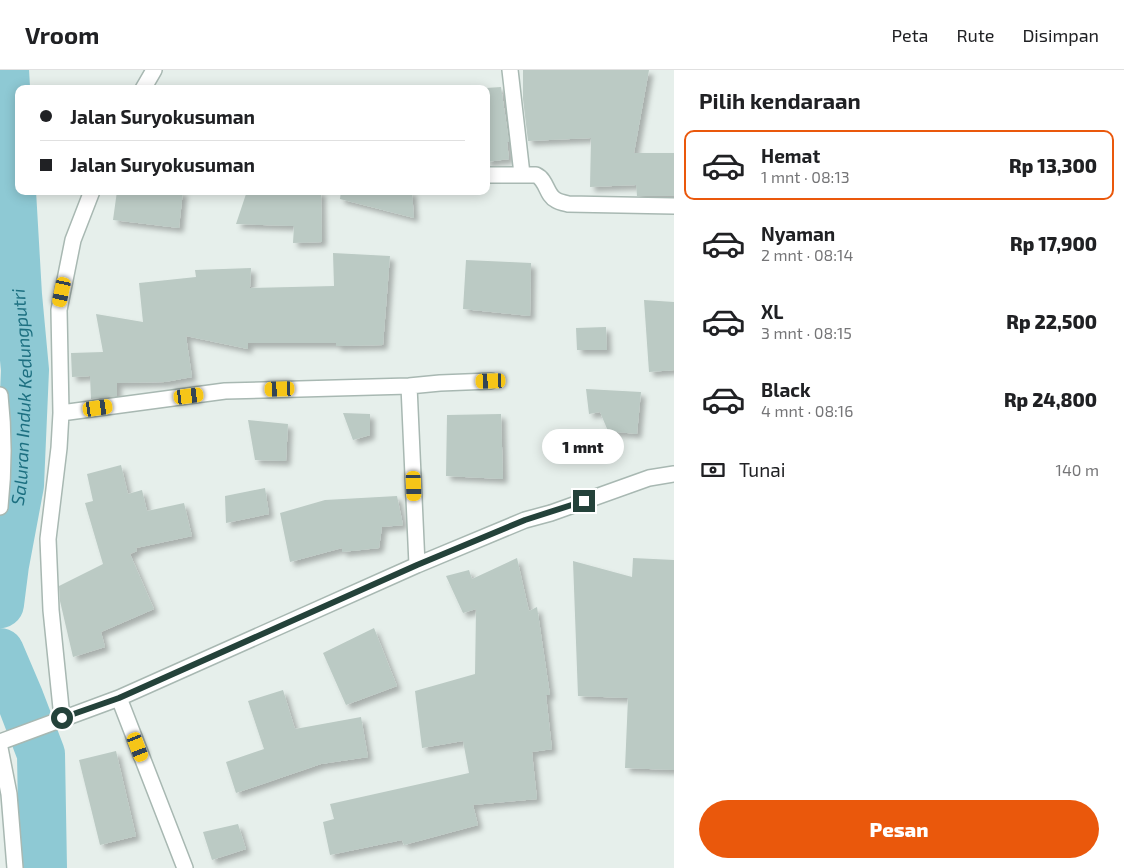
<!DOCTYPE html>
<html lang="id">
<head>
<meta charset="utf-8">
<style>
  :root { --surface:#fff; --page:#f2f2f2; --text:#202124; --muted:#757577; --line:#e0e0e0; --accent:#ea580c }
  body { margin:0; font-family:"Exo 2",sans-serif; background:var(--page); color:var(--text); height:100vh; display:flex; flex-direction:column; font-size:19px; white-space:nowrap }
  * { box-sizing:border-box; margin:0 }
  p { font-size:16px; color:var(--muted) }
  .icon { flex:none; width:28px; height:28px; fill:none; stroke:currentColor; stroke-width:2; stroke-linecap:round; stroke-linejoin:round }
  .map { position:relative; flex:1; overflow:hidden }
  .sheet { display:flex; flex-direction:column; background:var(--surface); width:450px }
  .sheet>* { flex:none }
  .hud { position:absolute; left:15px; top:15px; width:475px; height:110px; border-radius:10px; box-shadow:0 2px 12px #0003; display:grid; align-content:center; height:110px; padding:0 25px; background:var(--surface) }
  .end { position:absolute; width:22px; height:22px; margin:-11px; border:6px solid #24423a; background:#fff; box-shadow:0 0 0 2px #fff }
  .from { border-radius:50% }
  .bubble { position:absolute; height:35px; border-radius:18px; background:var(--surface); box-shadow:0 2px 12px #0003; font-size:16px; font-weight:800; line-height:35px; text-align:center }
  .car { position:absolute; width:15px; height:30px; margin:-15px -8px; border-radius:6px; box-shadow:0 0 4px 1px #0007; background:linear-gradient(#f5c518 24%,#345 0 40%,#f5c518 0 76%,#345 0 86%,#f5c518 0) }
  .hud b { display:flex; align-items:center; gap:18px; height:48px; font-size:19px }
  .hud b+b { border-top:1px solid var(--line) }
  .hud i { width:12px; height:12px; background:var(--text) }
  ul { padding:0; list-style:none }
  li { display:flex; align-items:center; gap:15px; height:70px; margin:0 10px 8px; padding:0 15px; border:2px solid transparent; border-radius:10px }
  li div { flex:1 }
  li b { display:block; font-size:19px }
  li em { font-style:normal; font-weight:800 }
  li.on { border-color:var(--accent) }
  li>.icon { width:45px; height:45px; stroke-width:1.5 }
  h2 { padding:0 25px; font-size:22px; line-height:60px }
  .pay { display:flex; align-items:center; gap:12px; height:55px; padding:0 25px; font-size:19px }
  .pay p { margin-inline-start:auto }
  .cta { display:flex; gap:10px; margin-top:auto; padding:10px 25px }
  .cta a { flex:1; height:58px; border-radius:30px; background:var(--accent); color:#fff; font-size:20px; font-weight:800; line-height:58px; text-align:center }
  header { display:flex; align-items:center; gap:30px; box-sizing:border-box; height:70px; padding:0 25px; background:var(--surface); border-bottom:1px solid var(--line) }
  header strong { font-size:24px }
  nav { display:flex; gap:28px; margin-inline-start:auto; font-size:18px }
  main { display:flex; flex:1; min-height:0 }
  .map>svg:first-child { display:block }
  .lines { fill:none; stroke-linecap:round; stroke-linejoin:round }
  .river { stroke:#8ec9d4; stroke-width:48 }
  .building { fill:#bbcac4; filter:url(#shadow) }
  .minor-casing { stroke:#a8b8b2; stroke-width:18 }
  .minor { stroke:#fff; stroke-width:15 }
  .route { stroke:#24423a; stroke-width:6 }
  .labels { text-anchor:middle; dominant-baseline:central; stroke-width:4; stroke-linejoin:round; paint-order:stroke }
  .water-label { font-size:18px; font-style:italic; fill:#1c6f80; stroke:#f7fbf9 }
</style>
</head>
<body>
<header>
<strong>Vroom</strong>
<nav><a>Peta</a><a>Rute</a><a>Disimpan</a></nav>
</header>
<main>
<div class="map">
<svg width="674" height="798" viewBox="0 0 674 798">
  <defs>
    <filter id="shadow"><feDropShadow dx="4.5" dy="4.5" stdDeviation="2.5" flood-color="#0004"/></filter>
  </defs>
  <rect width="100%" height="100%" fill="#e6efeb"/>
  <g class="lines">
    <g class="river">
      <path id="s1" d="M0,534L5,495L20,415L25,300L18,225L5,0"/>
      <path d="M0,582L20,629L41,684L43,798"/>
    </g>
  </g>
  <path class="building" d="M523,0H649L634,83H674V126H637L636,115L590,117L591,68L528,71L523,29Z
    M501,17L509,72H507L509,89L486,92V18Z
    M117,121H183L179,158L113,150Z
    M247,121H321L322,172L293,173L294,156L236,154Z
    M341,121H412L414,148L340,129Z
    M333,183L390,186L383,275L336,276V273H248V279L186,266L192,307L165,312L117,313V326L91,329L90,306L72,307L71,283L103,282L96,244L143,252L139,213L196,207L195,200L251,198L250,218L334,216Z
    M466,190L531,193L530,246L463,239Z
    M644,230L674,232V300L649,302Z
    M606,257L607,280H577L576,258Z
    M586,319L641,322L637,364L608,361L600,342L589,344Z
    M343,343L370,344V365L353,370Z
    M501,344L503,409L446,406L447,345Z
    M248,350L288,354L286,391L255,390Z
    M121,395L128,424L142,420L147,441L184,433L192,466L136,478L137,481L130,484L154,539L101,562L105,577L73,587L60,531L59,516L103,494L85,433L93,431L87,404Z
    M265,418L269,444L226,453L225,426Z
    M397,426L403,455L382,457L379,478L342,482V478L290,492L280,443L325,430Z
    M517,488L529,541L537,537L550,625H546L552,679L532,682L537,729L473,735L478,755L404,775L402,770L330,785L323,752L334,749L330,734L469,703L463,671L422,678L415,621L475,604L476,539L463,543L446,506L469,500L472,509Z
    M633,488L674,490V700L625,698L628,628L578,626L573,491L632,507Z
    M374,558L397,616L346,635L323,583Z
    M283,620L295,659L361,647L368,687L321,694L236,723L226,692L264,679L248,631Z
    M116,681L136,766L100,775L79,690Z
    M238,754L246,779L212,790L203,762Z"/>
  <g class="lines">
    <g class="minor-casing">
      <path id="minor" d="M510,0L522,104
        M143,19L154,0
        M486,105H536C547,110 546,125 556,130C559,132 564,133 568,134L674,136
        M409,316L417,495
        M0,325C4,361 4,400 0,437
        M61,343L225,321L409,316L440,313L491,311
        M119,628L185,798
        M62,648L51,540L48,469L59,378L61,343L59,240L73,170L92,121
        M0,672L119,628L417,495L525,450L551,443L649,408L674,404
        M0,678L9,724L15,798"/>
    </g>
    <use href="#minor" class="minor"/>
  </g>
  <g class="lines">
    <path class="route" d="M62,648L119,628L417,495L525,450L584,431"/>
  </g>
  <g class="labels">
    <g class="water-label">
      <text stroke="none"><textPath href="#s1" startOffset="209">Saluran Induk Kedungputri</textPath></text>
    </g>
  </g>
</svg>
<i class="end from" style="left:62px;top:648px"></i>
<i class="end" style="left:584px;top:431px"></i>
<div class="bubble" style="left:542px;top:359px;width:82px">1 mnt</div>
<i class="car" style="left:62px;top:222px;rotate:192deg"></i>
<i class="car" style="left:491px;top:311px;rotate:268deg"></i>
<i class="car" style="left:280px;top:319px;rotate:268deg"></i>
<i class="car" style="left:189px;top:326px;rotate:83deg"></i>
<i class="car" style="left:98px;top:338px;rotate:82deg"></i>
<i class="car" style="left:414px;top:416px;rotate:178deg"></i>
<i class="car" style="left:138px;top:677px;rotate:159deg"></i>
<div class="hud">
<b><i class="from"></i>Jalan Suryokusuman</b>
<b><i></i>Jalan Suryokusuman</b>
</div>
</div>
<section class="sheet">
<h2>Pilih kendaraan</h2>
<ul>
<li class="on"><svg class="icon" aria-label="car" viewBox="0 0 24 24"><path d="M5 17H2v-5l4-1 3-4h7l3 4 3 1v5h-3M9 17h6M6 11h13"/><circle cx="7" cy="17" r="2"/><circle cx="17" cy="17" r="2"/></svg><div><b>Hemat</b><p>1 mnt · 08:13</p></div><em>Rp 13,300</em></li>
<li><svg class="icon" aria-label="car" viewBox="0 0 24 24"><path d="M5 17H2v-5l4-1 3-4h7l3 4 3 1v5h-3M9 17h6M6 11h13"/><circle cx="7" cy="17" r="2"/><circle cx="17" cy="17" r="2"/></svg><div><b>Nyaman</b><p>2 mnt · 08:14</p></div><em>Rp 17,900</em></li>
<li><svg class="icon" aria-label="car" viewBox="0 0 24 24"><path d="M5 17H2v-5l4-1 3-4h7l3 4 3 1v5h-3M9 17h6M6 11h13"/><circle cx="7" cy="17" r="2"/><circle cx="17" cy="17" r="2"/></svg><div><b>XL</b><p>3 mnt · 08:15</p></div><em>Rp 22,500</em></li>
<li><svg class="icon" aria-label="car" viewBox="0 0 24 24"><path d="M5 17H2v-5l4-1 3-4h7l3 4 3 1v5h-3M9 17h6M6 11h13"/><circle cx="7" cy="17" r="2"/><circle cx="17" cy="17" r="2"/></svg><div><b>Black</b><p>4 mnt · 08:16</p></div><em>Rp 24,800</em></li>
</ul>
<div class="pay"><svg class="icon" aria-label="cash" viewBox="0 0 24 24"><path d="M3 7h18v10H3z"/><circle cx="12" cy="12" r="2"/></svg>Tunai<p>140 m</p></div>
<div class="cta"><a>Pesan</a></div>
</section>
</main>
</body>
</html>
